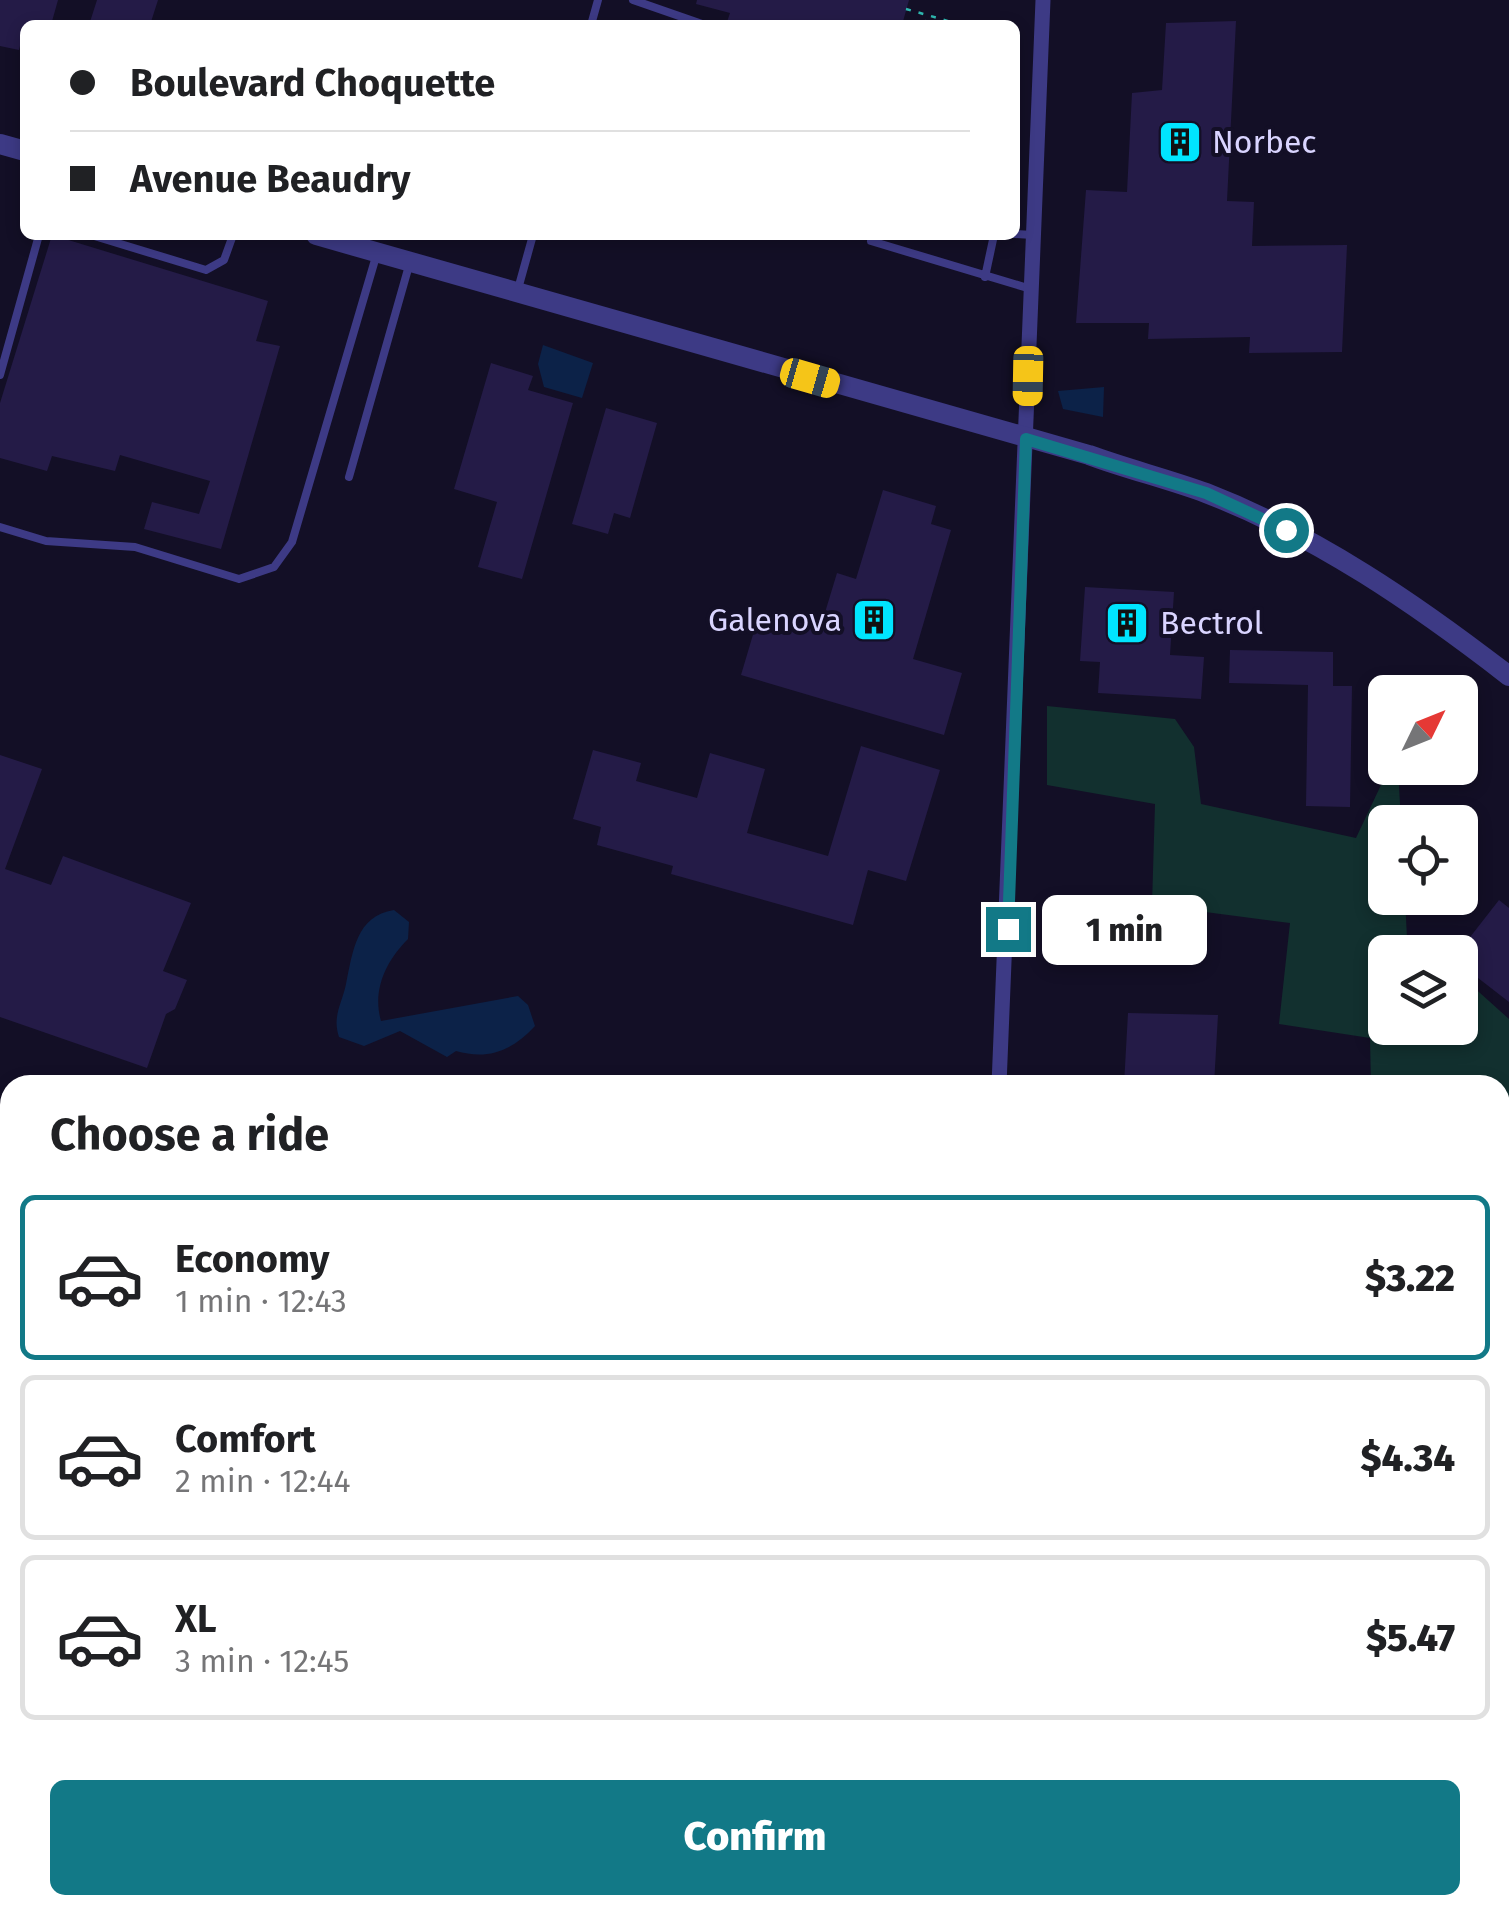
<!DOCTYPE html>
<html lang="en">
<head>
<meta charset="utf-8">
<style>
  :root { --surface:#fff; --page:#f2f2f2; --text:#202124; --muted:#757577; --line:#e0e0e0; --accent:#127987 }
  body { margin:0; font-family:"Fira Sans",sans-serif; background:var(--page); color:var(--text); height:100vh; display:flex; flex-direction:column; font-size:38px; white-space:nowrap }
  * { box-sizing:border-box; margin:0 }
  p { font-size:32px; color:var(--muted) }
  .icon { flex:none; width:55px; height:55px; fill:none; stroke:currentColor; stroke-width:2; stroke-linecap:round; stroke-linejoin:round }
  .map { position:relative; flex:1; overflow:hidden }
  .sheet { position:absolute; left:0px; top:1075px; width:1510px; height:840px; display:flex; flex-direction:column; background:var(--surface); border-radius:30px 30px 0 0; box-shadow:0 5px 15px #0003 }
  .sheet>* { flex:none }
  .top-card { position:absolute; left:20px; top:20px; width:1000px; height:220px; border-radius:15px; box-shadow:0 5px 15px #0003; display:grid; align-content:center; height:220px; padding:0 50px; background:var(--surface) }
  .needle { width:65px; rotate:47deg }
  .buttons { position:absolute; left:1368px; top:675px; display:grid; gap:20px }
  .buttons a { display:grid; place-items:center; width:110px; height:110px; border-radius:15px; background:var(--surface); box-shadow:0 5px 15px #0003; font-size:50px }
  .end { position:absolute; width:45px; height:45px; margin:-22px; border:12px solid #127987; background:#fff; box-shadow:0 0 0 5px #fff }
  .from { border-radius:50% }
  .bubble { position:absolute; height:70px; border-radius:15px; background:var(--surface); box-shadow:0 5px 15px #0003; font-size:32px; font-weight:800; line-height:70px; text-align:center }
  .car { position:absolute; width:30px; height:60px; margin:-30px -15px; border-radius:12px; box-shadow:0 0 8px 2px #0007; background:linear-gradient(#f5c518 24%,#345 0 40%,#f5c518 0 76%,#345 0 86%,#f5c518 0) }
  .top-card b { display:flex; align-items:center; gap:35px; height:95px; font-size:38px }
  .top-card b+b { border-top:2px solid var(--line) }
  .top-card i { width:25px; height:25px; background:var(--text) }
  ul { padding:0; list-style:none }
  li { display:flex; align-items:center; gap:30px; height:165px; margin:0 20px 15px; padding:0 30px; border:5px solid var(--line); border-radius:15px }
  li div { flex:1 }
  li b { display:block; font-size:38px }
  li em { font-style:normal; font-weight:800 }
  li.selected { border-color:var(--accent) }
  li>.icon { width:90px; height:90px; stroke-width:1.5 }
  h2 { padding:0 50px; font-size:45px; line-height:120px }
  .primary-button { display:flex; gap:20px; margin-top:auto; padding:20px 50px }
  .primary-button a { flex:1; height:115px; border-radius:15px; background:var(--accent); color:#fff; font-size:40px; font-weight:800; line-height:115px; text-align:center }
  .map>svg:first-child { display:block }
  .green { fill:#12302f }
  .water { fill:#0c2248 }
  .building { fill:#241b47 }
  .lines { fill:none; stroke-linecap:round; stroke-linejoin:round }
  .path { stroke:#2fb8b0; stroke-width:2.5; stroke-dasharray:5 8; stroke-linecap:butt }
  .service { stroke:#3d3a85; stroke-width:8 }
  .minor { stroke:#3d3a85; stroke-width:15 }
  .tertiary { stroke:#3d3a85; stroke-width:20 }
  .secondary { stroke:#6f6bff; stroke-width:22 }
  .rail-casing { stroke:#00e5ff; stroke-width:9 }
  .rail { stroke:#130f26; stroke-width:5; stroke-dasharray:15; stroke-linecap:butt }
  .route { stroke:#127987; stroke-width:12 }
  .labels { text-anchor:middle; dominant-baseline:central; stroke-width:8; stroke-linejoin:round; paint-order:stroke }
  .poi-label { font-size:32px; fill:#d9d4ff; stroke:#130f26; text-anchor:start }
</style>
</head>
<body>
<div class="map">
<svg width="1509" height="1915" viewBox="0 0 1509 1915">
  <rect width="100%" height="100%" fill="#130f26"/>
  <path class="green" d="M1047,706L1175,719L1194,747L1201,804L1356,838L1389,768H1398L1401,822H1385V898H1405L1407,938L1429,952H1385V1028H1460V975L1509,1019V1169L1500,1176V1085H1371L1370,1038L1279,1024L1290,923L1152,905L1155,804L1047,785Z
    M1500,1327L1509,1337V1736L1500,1740Z
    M1090,1905H1322L1316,1915H1108Z"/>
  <path class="water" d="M543,345L593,363L582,398L544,387L538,364Z
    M1104,387L1103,417L1063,409L1058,391Z
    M394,910L409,922L408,939C386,961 372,990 381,1021L518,996L528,1005L535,1026C512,1051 488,1060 456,1051L447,1057L400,1031L364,1046L339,1037C332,1016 342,1004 346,984C353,951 356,916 394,910Z"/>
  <path class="building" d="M0,0H58L51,25H25L19,50L0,46Z
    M97,0H158L150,25H89Z
    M697,0H909L902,25H726L730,13L696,4Z
    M1236,21L1227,201L1254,202L1252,246L1347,245L1342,352L1249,353L1250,337L1148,339L1149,323H1076L1086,190L1127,192L1132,93L1162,90L1166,23Z
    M52,235L268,301L256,341L280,346L221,549L144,529L152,502L199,514L210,481L120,455L115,471L52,456L47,471L0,458V403Z
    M491,363L533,376L528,390L573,403L522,579L478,567L497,502L454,489Z
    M606,408L657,423L630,518L614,513L608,534L572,524Z
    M883,490L936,506L931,524L951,530L913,659L962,673L944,735L741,675L760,611L820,629L837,573L856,579Z
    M1085,587L1174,592L1170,655L1204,657L1201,699L1098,693L1100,662L1080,661Z
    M1230,650L1333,652V686H1352L1350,807L1306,806L1308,685L1229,683Z
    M861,746L940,770L906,881L868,870L853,925L671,874L673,866L597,845L601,827L573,819L593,750L641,763L636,781L697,798L710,753L765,769L747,833L828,856Z
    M0,755L42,769L5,869L51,885L63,856L191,903L163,971L187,980L175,1009L166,1014L147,1068L0,1017Z
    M1499,900L1509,908V1002L1460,964V950Z
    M1128,1013L1218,1015L1214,1085H1124Z"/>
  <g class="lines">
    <path class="path" d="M906,9L962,25
      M925,25L927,17
      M1015,40L1025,43
      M322,1915L323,1905"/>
    <path class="service" d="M633,0L705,25
      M591,25L598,0
      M1015,234L1033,235
      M91,235L206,270L224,260L233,235
      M873,235L871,241L1031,289
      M985,277L994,235
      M518,289L533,235
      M0,375L39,235
      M349,477L410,262
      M0,527L46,541L135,547L239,579L274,567L292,542L377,253"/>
    <path class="minor" d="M999,1085L1043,0
      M880,1915L883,1905"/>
    <path class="tertiary" d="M0,144L25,151
      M316,235L1089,455C1127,469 1168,479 1206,493C1317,536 1416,604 1509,676"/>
    <path class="secondary" d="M0,1282L10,1285
      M0,1329L10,1333
      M1500,1811L1509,1815
      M1500,1857L1509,1860"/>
    <g class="rail-casing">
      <path id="rail" d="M1500,1290L1509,1302
        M1500,1401L1509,1403
        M1500,1753L1509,1748
        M1336,1915L1342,1905
        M1381,1915L1387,1905"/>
    </g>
    <use href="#rail" class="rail"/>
  </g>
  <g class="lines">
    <path class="route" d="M1008,929L1026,439L1206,493L1286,530"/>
  </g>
  <defs>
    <g id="building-square" transform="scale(2.25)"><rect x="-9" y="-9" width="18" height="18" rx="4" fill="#00e5ff" stroke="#130f26"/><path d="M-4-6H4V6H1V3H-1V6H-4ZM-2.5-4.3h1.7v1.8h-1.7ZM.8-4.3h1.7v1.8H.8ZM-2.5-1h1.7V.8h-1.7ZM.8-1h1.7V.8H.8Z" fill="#111"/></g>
  </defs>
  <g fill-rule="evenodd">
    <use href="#building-square" x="1180" y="142"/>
    <use href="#building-square" x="874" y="620"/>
    <use href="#building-square" x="1127" y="623"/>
  </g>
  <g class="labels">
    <g class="poi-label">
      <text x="1212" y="142">Norbec</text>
      <text x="842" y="620" text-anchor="end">Galenova</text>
      <text x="1160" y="623">Bectrol</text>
    </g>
  </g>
</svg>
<div class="buttons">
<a><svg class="needle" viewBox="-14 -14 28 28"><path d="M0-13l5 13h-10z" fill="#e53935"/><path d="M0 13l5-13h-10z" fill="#757577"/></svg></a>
<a><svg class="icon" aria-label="locate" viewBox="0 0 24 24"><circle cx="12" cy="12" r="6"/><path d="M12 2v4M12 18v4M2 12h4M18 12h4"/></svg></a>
<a><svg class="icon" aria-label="layers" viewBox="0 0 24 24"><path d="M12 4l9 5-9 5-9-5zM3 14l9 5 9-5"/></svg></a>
</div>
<i class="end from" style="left:1286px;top:530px"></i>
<i class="end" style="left:1008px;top:929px"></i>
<div class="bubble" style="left:1042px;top:895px;width:165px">1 min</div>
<i class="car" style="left:1028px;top:376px;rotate:181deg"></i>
<i class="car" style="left:810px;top:378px;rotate:106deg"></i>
<div class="top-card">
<b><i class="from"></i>Boulevard Choquette</b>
<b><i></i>Avenue Beaudry</b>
</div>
<section class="sheet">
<h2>Choose a ride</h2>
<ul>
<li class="selected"><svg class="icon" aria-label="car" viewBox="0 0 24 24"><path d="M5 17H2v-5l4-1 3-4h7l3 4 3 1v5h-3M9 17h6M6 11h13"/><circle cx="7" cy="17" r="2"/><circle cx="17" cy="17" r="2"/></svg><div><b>Economy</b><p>1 min · 12:43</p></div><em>$3.22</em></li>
<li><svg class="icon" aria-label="car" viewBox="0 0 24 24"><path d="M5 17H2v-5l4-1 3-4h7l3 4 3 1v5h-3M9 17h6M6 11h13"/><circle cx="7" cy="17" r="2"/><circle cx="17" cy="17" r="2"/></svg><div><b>Comfort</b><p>2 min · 12:44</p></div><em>$4.34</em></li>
<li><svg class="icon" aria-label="car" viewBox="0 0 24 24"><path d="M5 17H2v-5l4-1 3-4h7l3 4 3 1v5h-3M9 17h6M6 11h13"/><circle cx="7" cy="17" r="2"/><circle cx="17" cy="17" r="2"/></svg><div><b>XL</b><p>3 min · 12:45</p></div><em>$5.47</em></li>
</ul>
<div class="primary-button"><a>Confirm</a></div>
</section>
</div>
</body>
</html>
